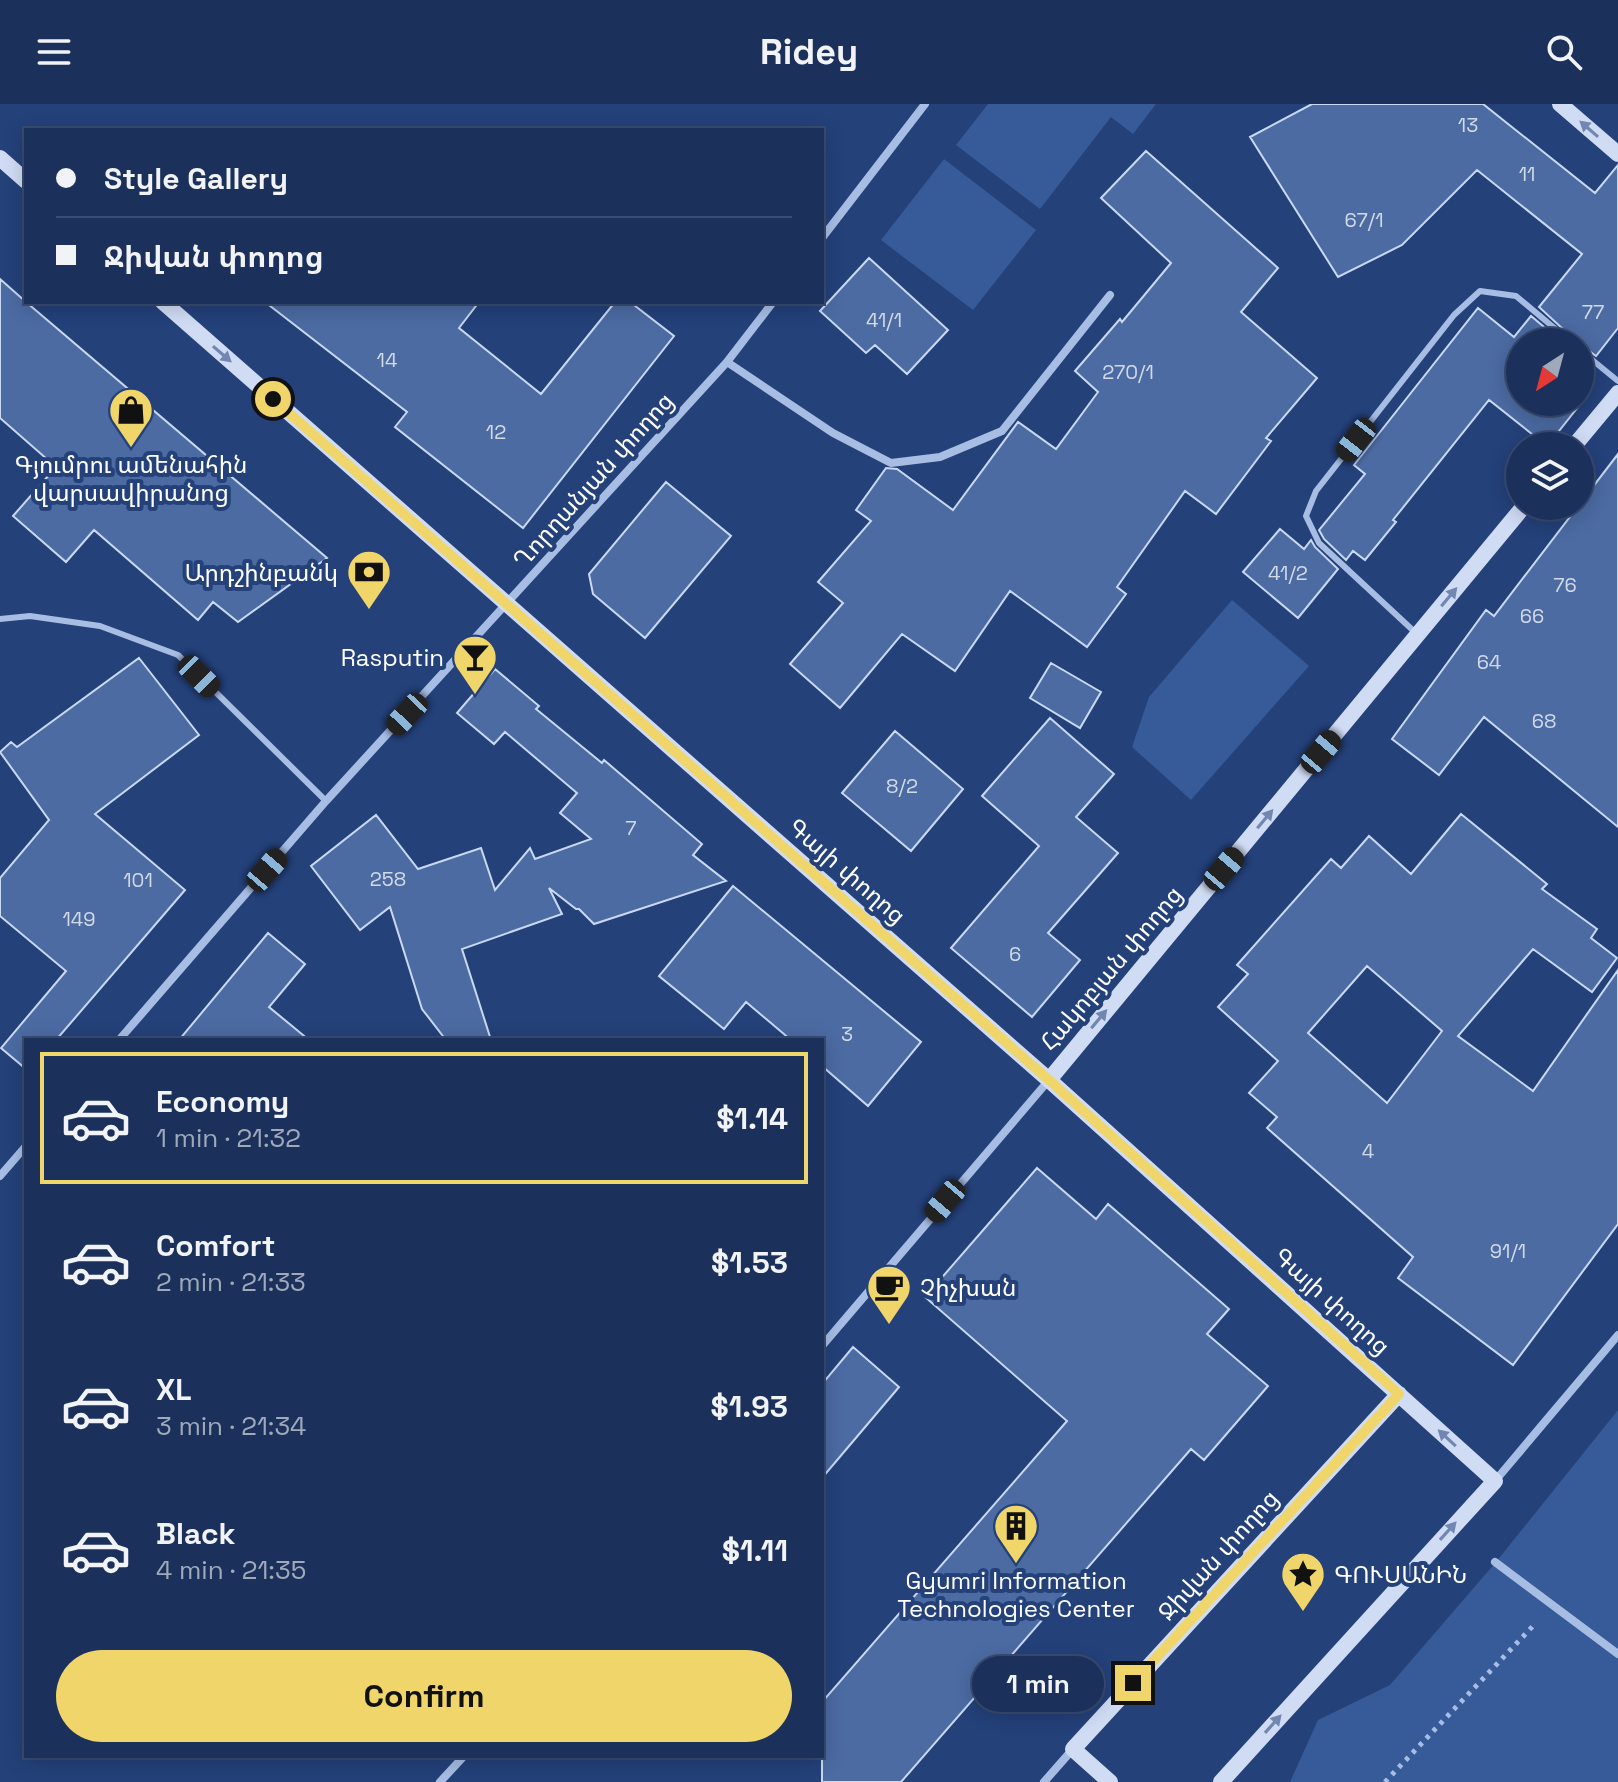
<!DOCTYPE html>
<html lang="en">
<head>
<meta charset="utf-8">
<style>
  :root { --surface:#1b315c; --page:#283d65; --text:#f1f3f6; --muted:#a0a9bb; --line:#394c72; --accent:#efd56a }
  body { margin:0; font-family:"Space Grotesk","Noto Sans Armenian",sans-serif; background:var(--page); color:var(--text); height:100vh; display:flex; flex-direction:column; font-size:30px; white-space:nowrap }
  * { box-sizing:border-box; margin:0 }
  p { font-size:26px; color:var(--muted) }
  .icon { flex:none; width:44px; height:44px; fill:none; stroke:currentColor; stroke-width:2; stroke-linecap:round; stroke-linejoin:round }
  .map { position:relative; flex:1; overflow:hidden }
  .drawer { position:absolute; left:24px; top:934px; width:800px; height:720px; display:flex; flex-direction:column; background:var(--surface); border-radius:0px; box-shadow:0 4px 20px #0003,0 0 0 2px var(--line) }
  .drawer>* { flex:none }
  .top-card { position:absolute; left:24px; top:24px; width:800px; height:176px; border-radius:0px; box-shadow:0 4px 20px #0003,0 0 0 2px var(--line); display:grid; align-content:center; height:176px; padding:0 32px; background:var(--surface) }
  .needle { width:52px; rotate:216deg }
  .fabs { position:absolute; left:1506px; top:224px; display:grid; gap:16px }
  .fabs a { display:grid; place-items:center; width:88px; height:88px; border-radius:50%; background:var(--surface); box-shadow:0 4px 20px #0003,0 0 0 2px var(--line); font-size:40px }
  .end { position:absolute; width:36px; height:36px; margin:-18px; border:10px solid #efd56a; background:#111; box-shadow:0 0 0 4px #111 }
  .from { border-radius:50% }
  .bubble { position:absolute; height:56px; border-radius:28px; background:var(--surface); box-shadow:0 4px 20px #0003,0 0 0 2px var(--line); font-size:26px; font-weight:800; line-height:56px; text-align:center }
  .car { position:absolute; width:24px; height:48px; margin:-24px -12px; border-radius:10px; box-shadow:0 0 6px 2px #0007; background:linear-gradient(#222 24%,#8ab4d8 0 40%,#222 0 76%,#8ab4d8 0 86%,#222 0) }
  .top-card b { display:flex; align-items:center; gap:28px; height:76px; font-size:30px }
  .top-card b+b { border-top:2px solid var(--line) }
  .top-card i { width:20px; height:20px; background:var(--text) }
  ul { padding:14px 0 0; list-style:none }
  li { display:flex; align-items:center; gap:24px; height:132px; margin:0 16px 12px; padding:0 16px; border:4px solid transparent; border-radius:0px }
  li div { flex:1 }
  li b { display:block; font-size:30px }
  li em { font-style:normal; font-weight:800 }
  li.selected { border-color:var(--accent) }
  li>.icon { width:72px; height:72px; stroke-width:1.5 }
  .action { display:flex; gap:16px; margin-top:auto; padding:16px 32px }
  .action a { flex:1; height:92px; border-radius:48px; background:var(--accent); color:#111; font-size:32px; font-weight:800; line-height:92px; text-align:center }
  header { display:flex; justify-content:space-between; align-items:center; height:104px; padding:0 32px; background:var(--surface); font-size:36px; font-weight:800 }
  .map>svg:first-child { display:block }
  .green { fill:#375a98 }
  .building { fill:#4c6ba3; stroke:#c9d9f4; stroke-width:2; fill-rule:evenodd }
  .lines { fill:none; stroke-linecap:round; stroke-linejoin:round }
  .path { stroke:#a7bde4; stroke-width:5; stroke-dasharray:4 6; stroke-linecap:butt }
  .lane { stroke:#a7bde4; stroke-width:6 }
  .street { stroke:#a7bde4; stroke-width:8 }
  .secondary { stroke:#d0dcf4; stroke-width:16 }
  .oneway { fill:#7187b1 }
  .route { stroke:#efd56a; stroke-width:10 }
  .labels { text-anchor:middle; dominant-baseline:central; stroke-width:8; stroke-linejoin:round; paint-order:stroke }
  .number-label { font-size:20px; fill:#d2dae8 }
  .poi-label { font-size:24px; fill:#fff; stroke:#24417a }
  .street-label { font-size:24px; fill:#fff; stroke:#24417a }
</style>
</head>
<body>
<header><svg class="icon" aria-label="menu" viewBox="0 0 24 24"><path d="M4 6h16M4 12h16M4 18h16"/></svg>Ridey<svg class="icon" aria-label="search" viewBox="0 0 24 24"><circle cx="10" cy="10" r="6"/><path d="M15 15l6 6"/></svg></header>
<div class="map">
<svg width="1618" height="1678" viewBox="0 0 1618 1678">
  <rect width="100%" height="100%" fill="#24417a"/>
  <path class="green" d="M988,0H1156L1133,30L1111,13L1040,105L956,41Z
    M944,55L1036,126L973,206L881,136Z
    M1232,496L1309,562L1191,696L1132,643L1149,593Z
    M1618,1306V1678H1290L1318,1616L1390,1581L1496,1458Z"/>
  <path class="building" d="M1312,0H1483L1595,89L1618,61V224L1596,252L1577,238L1539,203L1582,150L1477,66L1402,141L1338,173L1250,33Z
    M1146,47L1278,164L1241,208L1317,274L1266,334L1271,337L1216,410L1185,387L1117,483L1126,490L1087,543L1010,487L955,567L902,530L840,604L790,560L843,499L818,478L871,417L856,406L886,364L897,365L953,406L1018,318L1056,345L1098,288L1075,267L1120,215L1122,218L1171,159L1101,94Z
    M869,154L948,226L907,270L875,241L866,249L820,207Z
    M0,175L26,198L327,454L238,518L213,498L198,516L94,426L66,458L13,412L56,363L0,314Z
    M265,198H479L459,224L541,290L615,198H630L674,232L523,424L395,323L407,308Z
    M1478,204L1514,233L1531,212L1562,238H1520V298H1580V288L1586,293L1547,342L1489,296L1393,416L1396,418L1365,456L1353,447L1346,456L1324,435L1319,426L1365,370L1354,361Z
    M1618,350V723L1484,613L1439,671L1392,635L1486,506L1494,512Z
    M666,378L731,432L645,534L593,490L589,470Z
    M1280,425L1304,445L1311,436L1315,443L1338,465L1298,514L1243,468Z
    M139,554L199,631L95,710L185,786L56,936H26V965L1,944L66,867L0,812V774L49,716L0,648L11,638L17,643Z
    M1051,559L1101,588L1080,624L1030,594Z
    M495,565L539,602L536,605L602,659L604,656L702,740L693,751L726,777L594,820L579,805H576L549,784L562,810L462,845L491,936H446L422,905L390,803L360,826L311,762L376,711L418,765L481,744L495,786L530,744L535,755L591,735L560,709L577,689L505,628L494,640L457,609Z
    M1050,614L1114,670L1076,713L1118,749L1048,829L1080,856L1032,913L951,844L1039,742L982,692Z
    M895,627L963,685L911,747L842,689Z
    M1461,710L1547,780L1542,785L1597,825L1591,834L1617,854L1592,888L1533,845L1458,932L1533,987L1618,866V1120L1513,1261L1398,1174L1413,1153L1267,1024L1277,1013L1249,989L1278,957L1218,903L1248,870L1237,861L1331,755L1341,764L1369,732L1411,770ZM1367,862L1442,927L1387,999L1308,929Z
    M733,782L921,938L868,1002L822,962V936H791L746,898L724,925L659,872Z
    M268,829L305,860L269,903L309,936H179Z
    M1037,1064L1096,1115L1108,1100L1229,1205L1207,1230L1268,1282L1204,1356L1191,1345L901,1678H822V1598L1067,1317L925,1193Z
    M853,1243L899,1283L822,1374V1280Z"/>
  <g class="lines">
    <path class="path" d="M1385,1678L1533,1522"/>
    <path class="lane" d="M1580,246L1618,277
      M0,515L30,512L100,522L178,551L326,697
      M1418,531L1319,439L1306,412L1316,387L1454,211L1480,187L1516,192L1571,238"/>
    <path class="street" d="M822,134L925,0
      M727,258L833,329L891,359L940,353L1002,327L1110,191
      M119,936L326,697L727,258L773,198
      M0,1072L26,1042
      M822,1242L1049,976
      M1495,1377L1618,1231
      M1495,1458L1618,1550
      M440,1678L464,1652
      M1044,1678L1073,1645"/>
    <path class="secondary" d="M1560,0L1618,50
      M0,54L26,77
      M163,198L1049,976L1495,1377L1221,1678
      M1574,342L1618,289
      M1049,976L1524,402
      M1110,1678L1073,1645L1399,1290"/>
  </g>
  <defs><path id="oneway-solid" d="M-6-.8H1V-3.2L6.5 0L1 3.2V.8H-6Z" transform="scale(2)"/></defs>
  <g class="oneway">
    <use href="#oneway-solid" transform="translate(1589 25) rotate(-139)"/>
    <use href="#oneway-solid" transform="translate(222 250) rotate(41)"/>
    <use href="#oneway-solid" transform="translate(1449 493) rotate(-50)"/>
    <use href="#oneway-solid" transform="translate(1265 715) rotate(-50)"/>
    <use href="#oneway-solid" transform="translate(1099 915) rotate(-50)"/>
    <use href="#oneway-solid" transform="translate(1447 1334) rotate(-137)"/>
    <use href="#oneway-solid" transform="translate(1448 1427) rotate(-48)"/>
    <use href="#oneway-solid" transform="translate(1273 1620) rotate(-48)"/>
  </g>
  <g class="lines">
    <path class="route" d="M273,295L1049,976L1399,1290L1133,1579"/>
  </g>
  <defs>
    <g id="shop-pin" transform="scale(2.3)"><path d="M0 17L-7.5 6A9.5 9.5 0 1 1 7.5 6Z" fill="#efd56a" stroke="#24417a"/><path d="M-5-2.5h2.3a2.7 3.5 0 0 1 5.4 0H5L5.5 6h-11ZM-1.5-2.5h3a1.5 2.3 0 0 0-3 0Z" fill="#111"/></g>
    <g id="bank-pin" transform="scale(2.3)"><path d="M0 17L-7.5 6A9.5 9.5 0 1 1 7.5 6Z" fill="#efd56a" stroke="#24417a"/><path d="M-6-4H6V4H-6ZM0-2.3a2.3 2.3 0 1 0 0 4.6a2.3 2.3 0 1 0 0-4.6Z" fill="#111"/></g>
    <g id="bar-pin" transform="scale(2.3)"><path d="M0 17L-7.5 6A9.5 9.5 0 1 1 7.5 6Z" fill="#efd56a" stroke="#24417a"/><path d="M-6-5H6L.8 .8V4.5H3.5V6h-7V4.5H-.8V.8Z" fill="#111"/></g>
    <g id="cafe-pin" transform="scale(2.3)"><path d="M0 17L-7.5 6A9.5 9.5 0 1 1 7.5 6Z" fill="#efd56a" stroke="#24417a"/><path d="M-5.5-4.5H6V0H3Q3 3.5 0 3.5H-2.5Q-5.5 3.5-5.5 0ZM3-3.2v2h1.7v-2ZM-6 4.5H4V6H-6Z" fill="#111"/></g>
    <g id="building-pin" transform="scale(2.3)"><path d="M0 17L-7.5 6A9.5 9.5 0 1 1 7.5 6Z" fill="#efd56a" stroke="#24417a"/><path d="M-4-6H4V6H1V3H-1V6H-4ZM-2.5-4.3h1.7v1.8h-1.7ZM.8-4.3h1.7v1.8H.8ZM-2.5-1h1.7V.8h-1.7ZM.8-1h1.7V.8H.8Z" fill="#111"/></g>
    <g id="sight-pin" transform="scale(2.3)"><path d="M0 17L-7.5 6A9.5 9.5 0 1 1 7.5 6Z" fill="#efd56a" stroke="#24417a"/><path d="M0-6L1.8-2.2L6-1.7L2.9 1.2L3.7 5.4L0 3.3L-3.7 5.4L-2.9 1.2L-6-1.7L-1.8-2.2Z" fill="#111"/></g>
  </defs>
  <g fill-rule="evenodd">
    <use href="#shop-pin" x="131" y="306"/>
    <use href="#bank-pin" x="369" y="468"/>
    <use href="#bar-pin" x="475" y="553"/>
    <use href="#cafe-pin" x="889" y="1183"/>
    <use href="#building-pin" x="1016" y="1422"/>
    <use href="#sight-pin" x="1303" y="1470"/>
  </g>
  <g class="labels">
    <g class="number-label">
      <text x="1468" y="21">13</text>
      <text x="1527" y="70">11</text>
      <text x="1364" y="116">67/1</text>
      <text x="1593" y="208">77</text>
      <text x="884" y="216">41/1</text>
      <text x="387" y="256">14</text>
      <text x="1128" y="268">270/1</text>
      <text x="496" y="328">12</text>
      <text x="1288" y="469">41/2</text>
      <text x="1565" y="481">76</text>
      <text x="1532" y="512">66</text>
      <text x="1489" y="558">64</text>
      <text x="1544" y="617">68</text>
      <text x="902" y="682">8/2</text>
      <text x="631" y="724">7</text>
      <text x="388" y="775">258</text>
      <text x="138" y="776">101</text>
      <text x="79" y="815">149</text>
      <text x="1015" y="850">6</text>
      <text x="847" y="930">3</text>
      <text x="1368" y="1047">4</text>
      <text x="1508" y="1147">91/1</text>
    </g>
    <g class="poi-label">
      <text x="131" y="360">Գյումրու ամենահին<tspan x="131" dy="28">վարսավիրանոց</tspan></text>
      <text x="338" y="468" text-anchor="end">Արդշինբանկ</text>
      <text x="444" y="553" text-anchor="end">Rasputin</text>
      <text x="920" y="1183" text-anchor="start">Չիչխան</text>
      <text x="1334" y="1470" text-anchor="start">ԳՈՒՍԱՆԻՆ</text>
      <text x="1016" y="1476">Gyumri Information<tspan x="1016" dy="28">Technologies Center</tspan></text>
    </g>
    <g class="street-label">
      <text transform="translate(593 376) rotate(-48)">Ղորղանյան փողոց</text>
      <text transform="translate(847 767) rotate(41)">Գայի փողոց</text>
      <text transform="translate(1111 864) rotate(-50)">Հակոբյան փողոց</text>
      <text transform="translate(1332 1197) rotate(42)">Գայի փողոց</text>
      <text transform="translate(1218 1451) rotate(-48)">Ջիվան փողոց</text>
    </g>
  </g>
</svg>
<div class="fabs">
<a><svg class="needle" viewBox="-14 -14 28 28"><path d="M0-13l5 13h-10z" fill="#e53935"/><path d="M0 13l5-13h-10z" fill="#a0a9bb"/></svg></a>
<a><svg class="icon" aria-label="layers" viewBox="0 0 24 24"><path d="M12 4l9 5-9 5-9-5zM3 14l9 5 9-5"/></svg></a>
</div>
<i class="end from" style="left:273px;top:295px"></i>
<i class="end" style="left:1133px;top:1579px"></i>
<div class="bubble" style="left:972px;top:1552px;width:132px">1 min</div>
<i class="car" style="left:1356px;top:336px;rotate:218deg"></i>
<i class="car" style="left:199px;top:572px;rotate:135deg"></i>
<i class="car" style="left:407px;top:610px;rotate:223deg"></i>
<i class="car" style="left:1321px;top:648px;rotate:40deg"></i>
<i class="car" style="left:1224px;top:765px;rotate:40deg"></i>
<i class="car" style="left:267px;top:766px;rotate:41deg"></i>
<i class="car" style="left:945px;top:1097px;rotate:220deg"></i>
<div class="top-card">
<b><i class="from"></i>Style Gallery</b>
<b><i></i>Ջիվան փողոց</b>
</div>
<section class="drawer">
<ul>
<li class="selected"><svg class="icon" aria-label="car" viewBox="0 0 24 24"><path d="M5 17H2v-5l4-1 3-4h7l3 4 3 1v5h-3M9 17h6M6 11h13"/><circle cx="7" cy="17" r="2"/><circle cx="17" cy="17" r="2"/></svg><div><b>Economy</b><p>1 min · 21:32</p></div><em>$1.14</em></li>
<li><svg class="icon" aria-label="car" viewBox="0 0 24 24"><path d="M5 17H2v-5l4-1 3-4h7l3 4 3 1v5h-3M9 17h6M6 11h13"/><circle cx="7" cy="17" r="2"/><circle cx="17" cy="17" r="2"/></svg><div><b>Comfort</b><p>2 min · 21:33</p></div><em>$1.53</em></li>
<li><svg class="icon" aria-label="car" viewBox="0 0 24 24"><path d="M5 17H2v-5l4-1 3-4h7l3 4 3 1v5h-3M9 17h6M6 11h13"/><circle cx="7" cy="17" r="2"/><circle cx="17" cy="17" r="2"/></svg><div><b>XL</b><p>3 min · 21:34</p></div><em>$1.93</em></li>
<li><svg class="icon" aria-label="car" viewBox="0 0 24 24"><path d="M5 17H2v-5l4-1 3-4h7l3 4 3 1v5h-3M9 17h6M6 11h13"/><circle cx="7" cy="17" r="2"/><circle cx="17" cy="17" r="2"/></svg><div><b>Black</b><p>4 min · 21:35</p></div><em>$1.11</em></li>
</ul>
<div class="action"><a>Confirm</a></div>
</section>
</div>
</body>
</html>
